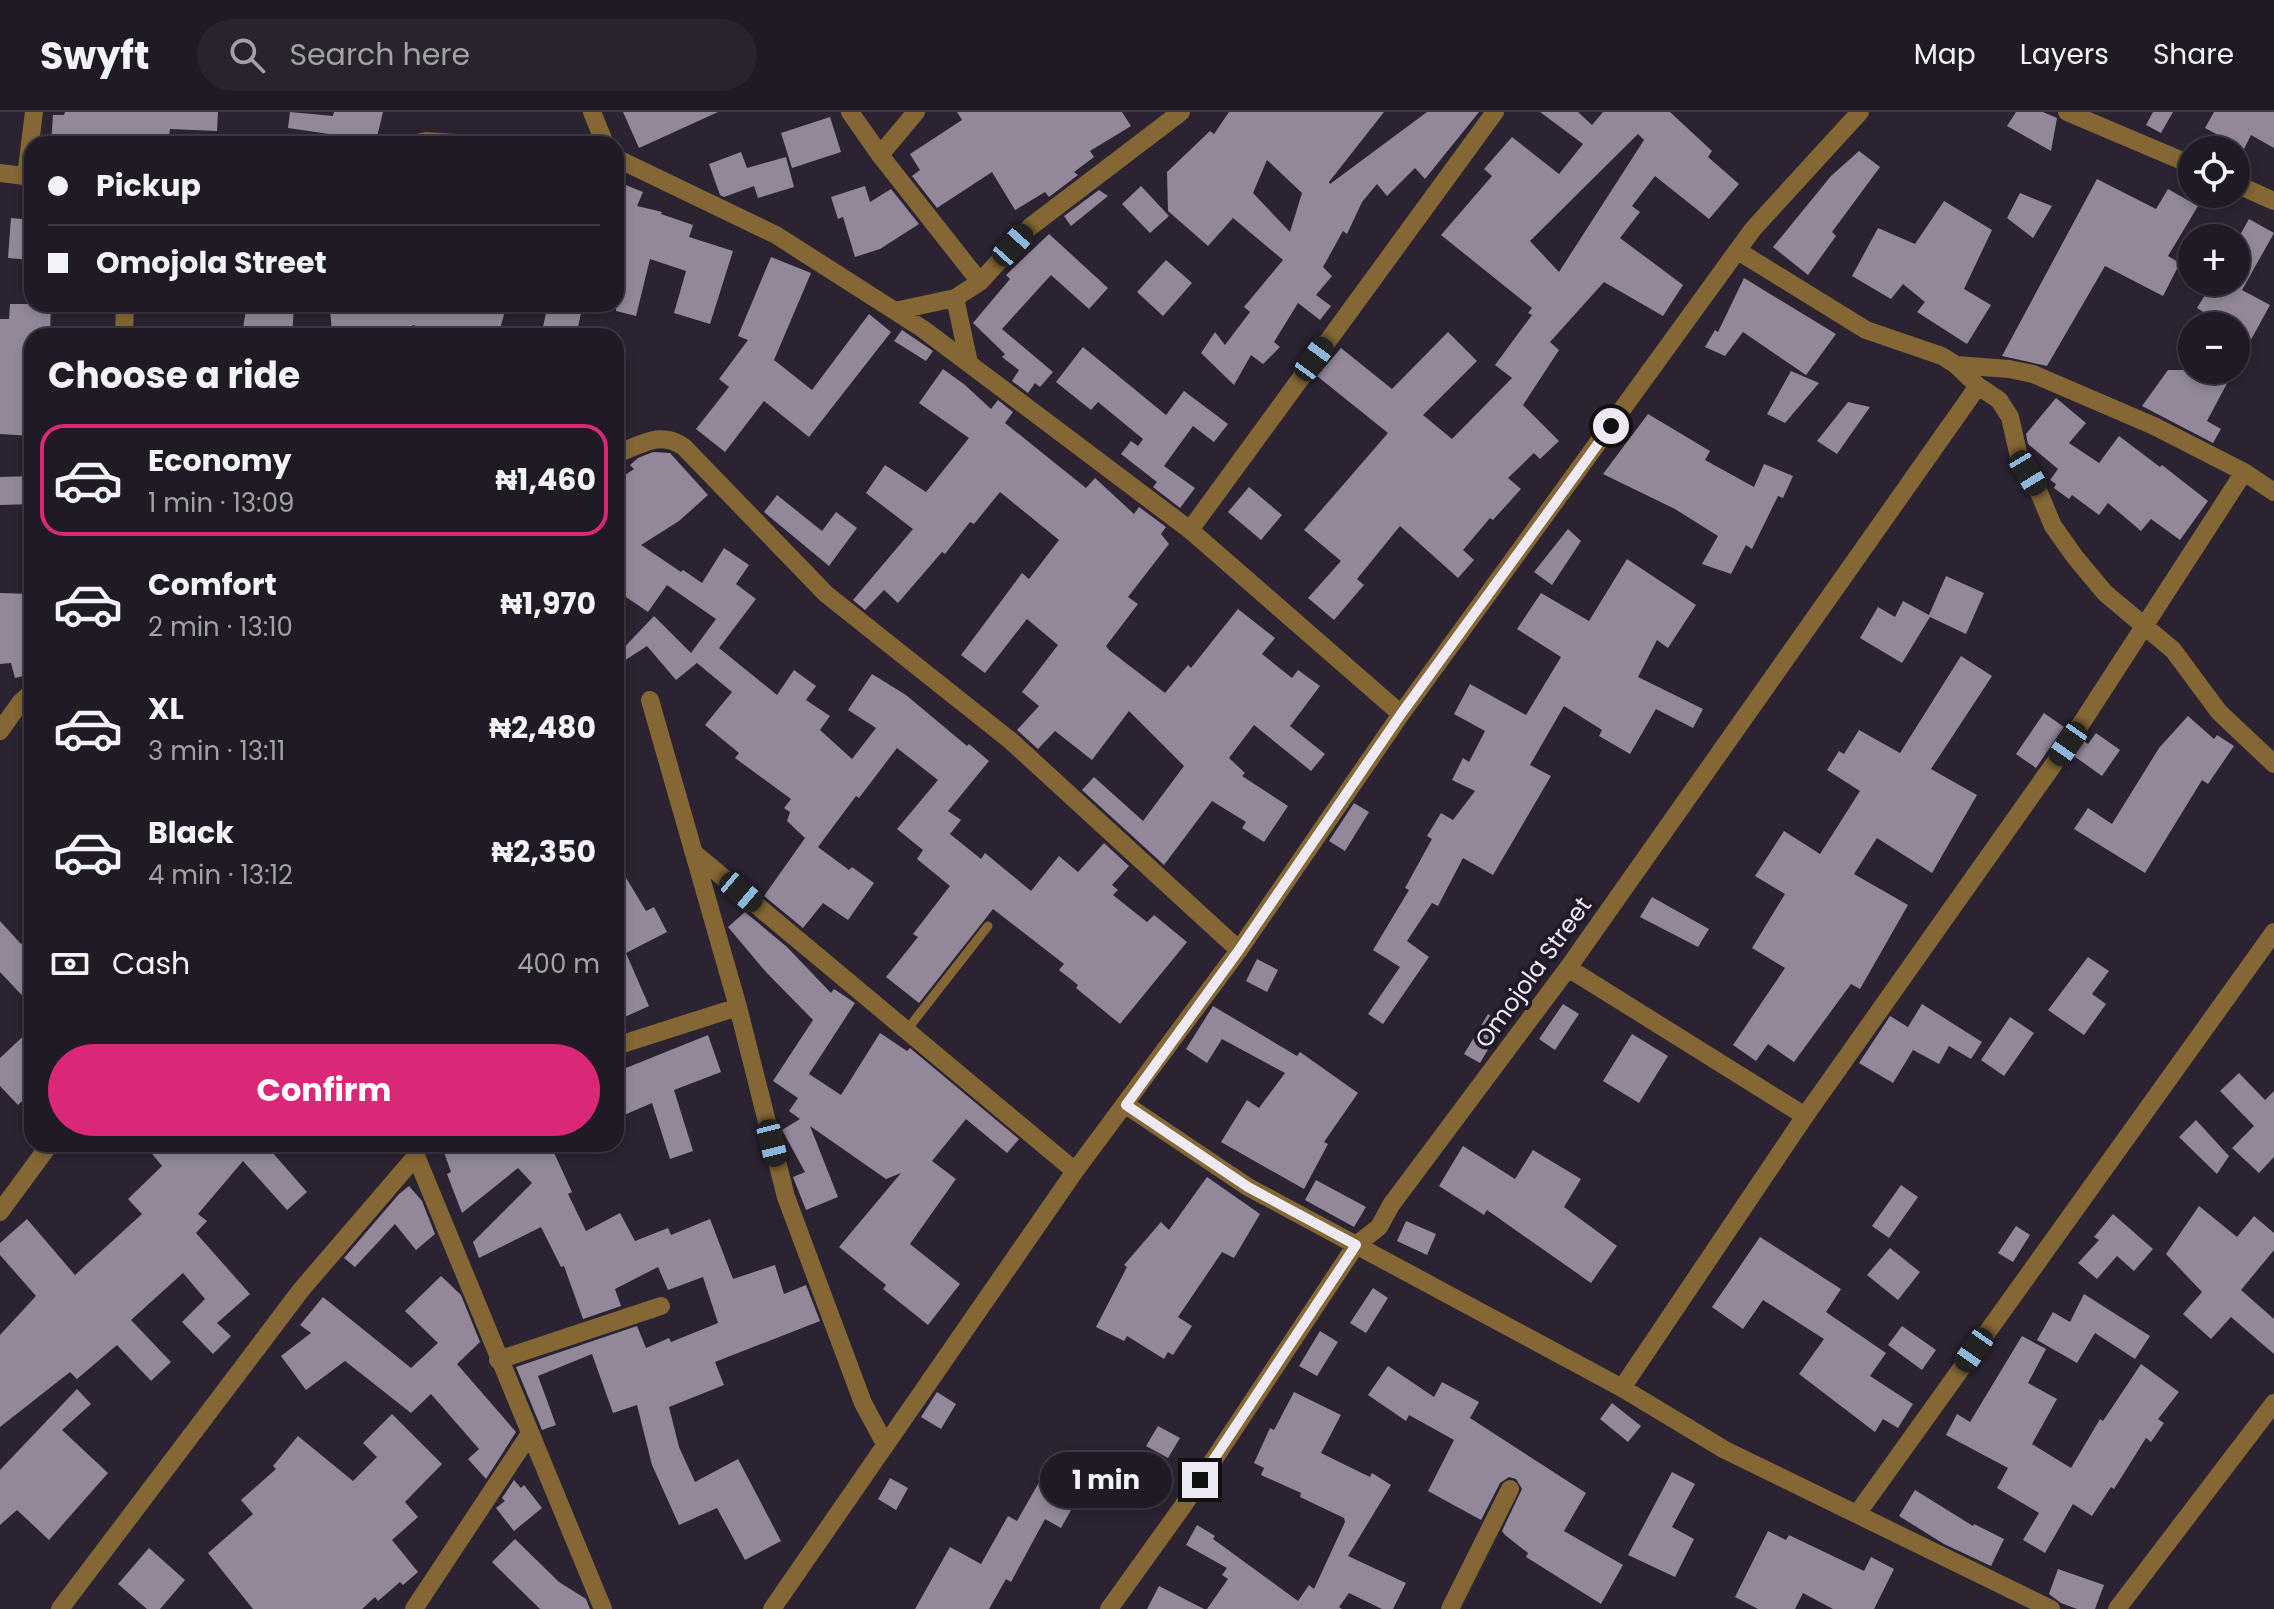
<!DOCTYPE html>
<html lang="en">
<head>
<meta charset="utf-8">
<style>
  :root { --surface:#201a25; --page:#28232d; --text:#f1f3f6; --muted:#a2a1a7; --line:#3d3842; --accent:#db2777 }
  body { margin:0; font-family:Poppins,sans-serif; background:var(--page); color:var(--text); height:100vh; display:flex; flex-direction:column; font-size:30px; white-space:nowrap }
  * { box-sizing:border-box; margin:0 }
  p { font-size:26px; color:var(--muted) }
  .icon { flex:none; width:44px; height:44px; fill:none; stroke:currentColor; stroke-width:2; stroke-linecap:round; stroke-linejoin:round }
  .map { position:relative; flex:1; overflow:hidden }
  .side { position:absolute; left:24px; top:216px; width:600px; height:824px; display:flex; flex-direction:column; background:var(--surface); border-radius:24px; box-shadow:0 4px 12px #0003,0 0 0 2px var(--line) }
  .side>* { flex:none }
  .hud { position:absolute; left:24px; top:24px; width:600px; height:176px; border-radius:24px; box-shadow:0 4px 12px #0003,0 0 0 2px var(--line); display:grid; align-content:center; height:176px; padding:0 24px; background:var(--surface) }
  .tools { position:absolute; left:2178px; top:24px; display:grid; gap:16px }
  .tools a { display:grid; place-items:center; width:72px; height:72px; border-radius:50%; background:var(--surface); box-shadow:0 4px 12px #0003,0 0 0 2px var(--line); font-size:40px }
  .end { position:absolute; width:36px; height:36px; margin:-18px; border:10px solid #eee9f3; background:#111; box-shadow:0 0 0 4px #111 }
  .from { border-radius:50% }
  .bubble { position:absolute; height:56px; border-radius:28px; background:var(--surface); box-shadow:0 4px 12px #0003,0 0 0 2px var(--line); font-size:26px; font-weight:700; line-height:56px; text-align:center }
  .car { position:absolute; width:24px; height:48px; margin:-24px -12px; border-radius:10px; box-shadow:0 0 6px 2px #0007; background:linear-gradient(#222 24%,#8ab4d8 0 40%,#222 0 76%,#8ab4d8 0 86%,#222 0) }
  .hud b { display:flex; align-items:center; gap:28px; height:76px; font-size:30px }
  .hud b+b { border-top:2px solid var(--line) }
  .hud i { width:20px; height:20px; background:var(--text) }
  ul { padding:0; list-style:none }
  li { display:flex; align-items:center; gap:24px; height:112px; margin:0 16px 12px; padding:0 8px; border:4px solid transparent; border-radius:24px }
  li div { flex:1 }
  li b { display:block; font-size:30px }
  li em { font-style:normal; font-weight:700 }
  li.current { border-color:var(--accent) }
  li>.icon { width:72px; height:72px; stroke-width:1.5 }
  h2 { padding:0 24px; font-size:36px; line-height:96px }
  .pay { display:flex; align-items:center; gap:20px; height:88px; padding:0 24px; font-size:30px }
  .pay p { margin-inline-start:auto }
  .cta { display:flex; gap:16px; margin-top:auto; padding:16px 24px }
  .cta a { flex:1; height:92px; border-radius:48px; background:var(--accent); color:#fff; font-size:32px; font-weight:700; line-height:92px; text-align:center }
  header { display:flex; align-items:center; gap:48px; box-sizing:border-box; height:112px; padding:0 40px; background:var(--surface); border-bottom:2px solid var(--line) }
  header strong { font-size:38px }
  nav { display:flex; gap:44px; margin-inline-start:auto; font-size:28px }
  .search { width:560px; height:72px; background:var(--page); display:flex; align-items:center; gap:20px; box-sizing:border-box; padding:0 28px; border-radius:44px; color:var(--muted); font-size:30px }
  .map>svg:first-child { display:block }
  .building { fill:#92889a; fill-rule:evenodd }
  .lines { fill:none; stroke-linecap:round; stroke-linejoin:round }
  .lane { stroke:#846734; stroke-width:9 }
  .street { stroke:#846734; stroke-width:18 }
  .route { stroke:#eee9f3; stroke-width:10 }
  .labels { text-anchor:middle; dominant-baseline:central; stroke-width:8; stroke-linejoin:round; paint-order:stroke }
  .street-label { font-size:24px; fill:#eee9f3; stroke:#211927 }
</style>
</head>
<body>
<header>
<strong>Swyft</strong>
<div class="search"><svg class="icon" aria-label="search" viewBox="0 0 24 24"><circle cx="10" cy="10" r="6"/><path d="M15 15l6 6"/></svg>Search here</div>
<nav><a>Map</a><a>Layers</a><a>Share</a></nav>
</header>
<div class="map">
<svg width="2274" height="1497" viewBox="0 0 2274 1497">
  <rect width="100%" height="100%" fill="#2b2331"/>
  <path class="building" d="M65,0H218L217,19L170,17L168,32H51L53,3H64Z
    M290,0L333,4L334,0H383L376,29L359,24L357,32L328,25L329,22L288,16Z
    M623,0H718L639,36Z
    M957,0H1122L1131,14L1090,39L1094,45L1074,60L1078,63L1049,85L1045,80L1015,98L992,60L937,96L912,64L920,58L910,42L962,8Z
    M1229,0H1384L1329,70L1330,72L1427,0H1479L1425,67L1415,56L1387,84L1377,72L1362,90L1347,122L1343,119L1323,155L1332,164L1316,183L1331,194L1320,208L1298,191L1274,230L1280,235L1263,252L1251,243L1234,273L1201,241L1215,220L1225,233L1250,200L1244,195L1283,148L1233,106L1208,134L1168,99L1167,60L1210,19L1214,22ZM1267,48L1302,81L1290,120L1253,81Z
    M1540,0H1578L1592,13L1603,0H1670L1712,39L1708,45L1739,72L1709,107L1655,64L1632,94L1640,100L1620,126L1683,173L1663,204L1604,170L1550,230L1559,238L1523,293L1559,329L1540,347L1534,341L1508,366L1521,377L1493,408L1490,406L1463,438L1474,448L1458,466L1400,414L1357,467L1364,473L1334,508L1308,486L1341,449L1304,418L1388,321L1317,264L1341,236L1392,277L1448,220L1477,249L1423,303L1452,327L1512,266L1495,253L1532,203L1528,201L1532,196L1441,123L1492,64L1484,57L1512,25L1559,62L1583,32ZM1638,22L1644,28L1559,160L1530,129Z
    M2016,0H2043L2057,6L2051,39L2007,14Z
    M2153,0H2173L2161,21L2146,13Z
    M2214,0H2274V36L2251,23L2244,37L2205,16Z
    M830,5L841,40L792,56L781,21Z
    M1859,39L1880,55L1832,120L1836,124L1808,163L1773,135L1831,64Z
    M741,40L747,56L786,45L794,75L758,86L754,74L724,85L720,83L709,52Z
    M2097,67L2156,97L2168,77L2198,94L2168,144L2180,151L2163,184L2105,154L2047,254L2002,244Z
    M616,69L643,80L637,94L662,100L661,102L693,113L689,125L733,139L710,212L674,201L686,159L650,147L636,204L616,199Z
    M865,74L870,90L891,77L919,112L880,137L855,145L843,105L838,107L831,85Z
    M1141,74L1169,104L1150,121L1122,92Z
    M1099,78L1108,84L1071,114L1064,104Z
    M2020,81L2052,94L2033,126L2007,106Z
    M1944,89L1992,118L1964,177L1991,193L1967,232L1917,200L1925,190L1903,172L1891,187L1852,164L1878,116L1915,132Z
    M11,106L32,108V148L8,146Z
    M2249,107L2274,121L2242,178L2270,193L2236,255V214H2226L2197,196L2213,170H2236V130Z
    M1049,122L1108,176L1089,197L1051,163L1002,217L1053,260L1040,275L1035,271L1028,281L1012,269L1019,258L1002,245L1005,242L973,211L1010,167L1006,163Z
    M771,145L811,161L774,248L812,278L869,202L891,220L809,325L764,289L725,340L696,317L729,275L719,267L748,228L738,224Z
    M1166,148L1192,171L1163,204L1137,180Z
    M1744,166L1836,222L1806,263L1743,220L1725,244L1705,235L1715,218L1718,220Z
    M10,192H51L50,224H32V324L0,322V207H9Z
    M247,192L294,195L292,224L243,216Z
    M367,192H507L498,224H462L412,213L413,224H358L359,218L332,220L330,198L366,194Z
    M548,192H583L576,224H541Z
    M902,218L933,239L926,249L894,229Z
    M1083,235L1166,303L1184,279L1228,312L1214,330L1193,314L1164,354L1195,376L1180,396L1153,375L1157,370L1121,342L1131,329L1138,334L1143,327L1098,290L1091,298L1056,270Z
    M943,257L965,273L991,297L998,288L1013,300L1005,311L1086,376L1095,366L1134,402L1139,395L1166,415L1161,422L1169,432L1128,485L1138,492L1106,534L1109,538L1165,581L1188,553L1191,556L1238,497L1275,526L1262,542L1292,566L1298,558L1320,574L1290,614L1325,642L1311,659L1254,613L1229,646L1245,661L1242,664L1288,694L1264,730L1242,716L1246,710L1212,689L1164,753L1082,678L1094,665L1143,709L1184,654L1129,599L1092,648L1055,619L1038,637L1017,618L1039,594L1022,580L1058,533L1027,507L985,561L961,543L1022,461L1029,467L1059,428L1000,380L974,412L970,410L945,442L942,440L898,491L884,478L865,498L853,488L913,417L866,381L885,353L926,380L969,326L919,291Z
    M2168,258H2234L2207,309L2221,317L2213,331L2142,294Z
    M1791,259L1819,271L1785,311L1767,302Z
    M2056,286L2086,311L2069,331L2099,351L2119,324L2160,355L2162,353L2208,389L2180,428L2151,407L2141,419L2108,391L2099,403L2072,383L2069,387L2054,376L2056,372L2050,368L2058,357L2028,332L2026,322Z
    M1848,290L1870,295L1837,342L1817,329Z
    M1648,302L1710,339L1705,348L1754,375L1764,352L1793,364L1783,386L1778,384L1752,437L1746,433L1731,462L1702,452L1718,424L1675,397L1603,362Z
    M653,340L670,341L708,383L679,409L641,433L681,460L683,458L702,471L724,436L749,453L736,472L756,487L719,536L777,583L794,558L816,574L806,588L830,604L820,618L852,647L876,616L848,598L872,562L906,583L967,634L969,632L989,649L948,699L961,708L950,722L981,747L985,741L1031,779L1059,744L1078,760L1104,731L1129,754L1112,773L1118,778L1113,783L1147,810L1154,803L1187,830L1120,912L1076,876L1078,873L1059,858L1064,852L993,797L919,891L886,865L918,825L913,822L950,774L917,747L923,738L897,717L938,668L897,636L859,686L856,684L818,735L849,758L852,755L874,771L848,808L823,791L803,816L764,784L805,726L787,709L790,700L784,696L791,687L735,646L739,641L705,613L732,580L697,551L676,568L647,534L616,554V544L654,504L691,541L716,507L667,473L648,500L626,485L616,489V369L634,357L630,353L638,346Z
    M32,364V392L0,393V365Z
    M1249,375L1282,403L1261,428L1228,400Z
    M777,383L822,419L836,400L857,416L829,454L764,400Z
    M1568,417L1581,429L1552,473L1534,460Z
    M1627,447L1696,493L1668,536L1657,528L1638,565L1703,597L1693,616L1656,597L1630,642L1599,624L1602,618L1564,594L1530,653L1551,664L1493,763L1463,746L1438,794L1432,791L1407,829L1429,845L1383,912L1368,902L1400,855L1373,838L1409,778L1405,776L1432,727L1427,724L1441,701L1453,708L1475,679L1452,668L1463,646L1469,650L1485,619L1454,602L1470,572L1526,603L1561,545L1517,517L1541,481L1589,509Z
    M1946,464L1984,481L1966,522L1930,505L1902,551L1860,526L1878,495L1895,505L1903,489L1929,503Z
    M0,481L32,482V562L15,566L11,551L0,552Z
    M1961,544L1992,564L1931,657L1977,683L1932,761L1877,726L1854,762L1908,793L1860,877L1851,872L1794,950L1768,932L1756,949L1733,933L1785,856L1752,836L1785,782L1755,764L1784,719L1820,742L1860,679L1827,658L1839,639L1844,642L1859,618L1900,641Z
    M2044,601L2064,615L2036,656L2016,642Z
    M2188,604L2214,627L2217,623L2234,634L2208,672L2202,668L2145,761L2074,717L2088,696L2112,712L2159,636Z
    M2096,621L2120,638L2102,664L2074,644L2084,629L2088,632Z
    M1354,691L1369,700L1345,739L1329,729Z
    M616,749L646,799L654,795L667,820L626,841L649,894L616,909Z
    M1652,785L1709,817L1698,835L1640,805Z
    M745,800L787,835L831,881L834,877L855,891L809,962L841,983L880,921L907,939L910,936L1019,1027L1007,1041L966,1007L932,1049L956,1067L910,1132L960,1172L928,1213L883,1177L886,1173L839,1135L901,1061L886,1067L810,1014L838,1085L806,1098L793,1065L805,1060L782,1018L800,1007L789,999L798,986L773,969L813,908L766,860L728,815Z
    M0,809L21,832L32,820V894L0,860Z
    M2088,845L2109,859L2092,882L2106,892L2084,923L2048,898Z
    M1257,847L1278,858L1267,880L1246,869Z
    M1563,892L1579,902L1555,938L1539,927Z
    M1922,892L1982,930L1971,947L1949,934L1939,952L1913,938L1893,971L1859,951L1890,904L1908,915Z
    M1213,894L1297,944L1300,940L1358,981L1324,1030L1328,1032L1304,1077L1221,1030L1247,988L1259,996L1285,961L1222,927L1207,951L1186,937Z
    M1488,902L1503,912L1480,951L1464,942Z
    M2010,905L2034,921L2004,964L1981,948Z
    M32,916V979L18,993L0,974V946Z
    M1632,922L1668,944L1639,991L1603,969Z
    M708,923L721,960L674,978L693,1039L670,1047L652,991L624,1003L616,984V960Z
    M2239,961L2265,988L2274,979V1045L2259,1061L2232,1036L2254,1014L2220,979Z
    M2196,1008L2229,1044L2217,1062L2179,1025Z
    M144,1032H265L307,1080L287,1098L243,1049L198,1102L207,1109L196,1121L250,1182L217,1211L231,1224L213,1242L182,1210L205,1187L183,1161L131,1208L171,1250L151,1269L117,1233L77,1267L70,1260L0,1315V1223L36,1184L0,1143V1131L27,1107L75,1163L142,1102L128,1087L162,1054Z
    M441,1032H550L572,1080L568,1082L586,1119L620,1101L635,1129L668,1116L671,1123L710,1107L733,1167L775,1153L784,1182L806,1173L820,1209L715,1250L724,1273L669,1295L679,1335L695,1370L738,1347L781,1429L745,1448L717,1396L679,1413L652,1353L637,1293L613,1301L592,1242L538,1264L556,1313L542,1318L516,1255L637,1214L646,1236L669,1226L671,1230L718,1211L703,1165L668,1178L658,1155L615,1177L621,1194L583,1207L564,1154L561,1155L541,1115L479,1146L473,1130L532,1071L518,1056L462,1101L447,1062L451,1060Z
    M1463,1034L1515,1067L1533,1038L1581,1067L1564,1095L1617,1134L1591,1171L1487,1098L1484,1103L1439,1074Z
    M1207,1065L1260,1102L1234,1146L1222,1140L1178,1205L1192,1214L1173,1243L1168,1240L1164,1247L1127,1224L1124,1229L1096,1215L1127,1155L1124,1153L1161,1110L1169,1118Z
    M1316,1068L1366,1095L1354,1115L1305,1088Z
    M1901,1073L1918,1085L1889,1126L1872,1114Z
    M409,1074L422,1089L435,1122L416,1138L395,1112L355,1155L344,1146L399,1082Z
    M2199,1094L2237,1125L2254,1104L2274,1121V1138L2241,1178L2274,1207V1242L2231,1205L2211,1227L2183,1202L2202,1180L2166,1142Z
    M2113,1102L2153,1137L2134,1159L2117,1144L2097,1167L2078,1151L2099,1128L2094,1125Z
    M1406,1109L1436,1122L1427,1143L1397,1129Z
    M2016,1114L2030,1123L2013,1150L1998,1141Z
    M1760,1125L1841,1177L1826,1200L1886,1241L1870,1264L1913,1292L1898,1316L1883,1307L1875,1320L1799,1262L1824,1227L1763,1188L1743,1217L1712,1195Z
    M1890,1136L1920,1160L1898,1188L1867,1163Z
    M441,1164L461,1183L480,1230L457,1252L516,1320L486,1367L468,1347L479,1337L431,1282L411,1301L345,1249L306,1278L281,1244L311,1221L300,1213L323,1185L411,1256L438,1231L405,1199Z
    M1373,1176L1388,1186L1366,1221L1350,1211Z
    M2084,1182L2150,1224L2135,1247L2095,1221L2077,1251L2037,1228L2053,1200L2070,1210Z
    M1902,1214L1936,1238L1922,1258L1888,1233Z
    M1320,1219L1338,1230L1317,1264L1299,1254Z
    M2022,1224L2046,1237L2028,1271L2057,1287L2032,1332L2071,1356L2100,1307L2103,1309L2141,1252L2179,1280L2158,1307L2164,1311L2151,1330L2146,1326L2114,1377L2111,1375L2092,1404L2073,1392L2045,1441L2023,1428L2039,1401L1997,1376L2008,1356L1946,1323L1957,1302L1970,1310Z
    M1388,1254L1434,1285L1442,1270L1479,1290L1470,1306L1586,1381L1564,1419L1623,1453L1601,1492L1526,1445L1528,1441L1505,1423L1502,1419L1522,1377L1516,1367L1509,1365L1500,1371L1481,1408L1428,1379L1454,1328L1409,1303L1406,1309L1368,1283Z
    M77,1277L91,1292L62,1318L108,1361L49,1428L17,1398L0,1413V1358Z
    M937,1280L956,1292L941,1317L921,1305Z
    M1294,1280L1341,1303L1321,1341L1370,1365L1372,1361L1391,1373L1348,1444L1406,1471L1393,1497H1382L1349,1481L1339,1495L1342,1497H1207L1228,1467L1222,1463L1227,1456L1186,1433L1197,1413L1215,1424L1213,1427L1298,1489L1309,1473L1314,1477L1345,1410L1344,1406L1300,1385L1301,1381L1261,1363L1264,1356L1254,1351L1270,1316L1274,1318Z
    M1612,1291L1641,1314L1628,1330L1600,1307Z
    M392,1302L442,1352L405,1390L418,1405L392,1428L418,1460L403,1473L400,1470L378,1489L375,1485L362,1497H253L208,1441L253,1402L241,1388L276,1357L273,1354L298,1324L353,1369L377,1345L363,1331Z
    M1158,1314L1180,1326L1168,1346L1146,1334Z
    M1050,1351L1086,1371L1061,1416L1045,1407L1011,1470L1006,1467L989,1497H915L950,1435L981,1452L1008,1404L1017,1409Z
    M1672,1360L1695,1372L1672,1415L1694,1427L1675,1465L1628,1443Z
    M890,1366L908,1376L896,1398L878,1387Z
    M514,1368L521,1376L524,1373L542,1396L514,1419L496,1396L505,1389L502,1386Z
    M1915,1378L1973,1414L1974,1412L2004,1427L1991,1454L1944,1432L1899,1404Z
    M1768,1419L1786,1428L1789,1423L1864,1459L1871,1445L1894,1457L1874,1497H1833L1803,1481L1795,1497H1758L1735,1485Z
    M515,1427L559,1470L586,1487L590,1497H540L492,1450Z
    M149,1436L185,1468L160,1497H147L118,1472Z
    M2058,1457L2104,1473L2095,1497H2077L2061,1491L2049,1482Z
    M1159,1474L1204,1497H1147Z"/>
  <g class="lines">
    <path class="lane" d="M906,919L988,814"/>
    <path class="street" d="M592,0L605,32
      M850,0L880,43L980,170
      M2067,0L2192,53
      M413,32L426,29L470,32
      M880,43L916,0
      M616,46L776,123L923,217L1190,418L1401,602
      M0,61L32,65
      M26,64L34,0
      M2236,72L2274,89
      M1738,139L1866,218L1942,244L1956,253L2009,257L2033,262L2154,314L2244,360L2274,380
      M955,186L969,251
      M895,199L955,186L980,170L1030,115L1181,0
      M124,224L125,192
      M1978,274L1999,288L2010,305L2019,345L2037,376L2053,414L2075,445L2105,481L2173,538L2219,600L2274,652
      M616,342C641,333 660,318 684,335L826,482L1011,629L1239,838
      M1190,418L1495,0
      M650,588L738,895L786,1085L863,1291L885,1332
      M0,619L20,591L32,580
      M694,741L1075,1059
      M1568,856L1805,1004
      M616,934L738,895
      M1126,993L1248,1075L1622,1276L1725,1338L2051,1497
      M411,1032L603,1497
      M0,1100L50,1032
      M498,1248L661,1194
      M1622,1276L1805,1004L2068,632L2244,360
      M1857,1402L2274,820
      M60,1497L301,1178L416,1044
      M414,1497L529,1323
      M772,1497L1075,1059L1239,838L1401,602L1753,117L1860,0
      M1109,1497L1183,1394L1356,1133L1379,1115L1391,1093L1568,856L1978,274L1956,253
      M1450,1497L1510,1377
      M2117,1497L2274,1291"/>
  </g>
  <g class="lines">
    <path class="route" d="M1200,1368L1356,1133L1248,1075L1126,993L1239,838L1401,602L1611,314"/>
  </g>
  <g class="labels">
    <g class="street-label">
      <text transform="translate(1533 860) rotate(-54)">Omojola Street</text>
    </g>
  </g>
</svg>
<div class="tools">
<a><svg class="icon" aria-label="locate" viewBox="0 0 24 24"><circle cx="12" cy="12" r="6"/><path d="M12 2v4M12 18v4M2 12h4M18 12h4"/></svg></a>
<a>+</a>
<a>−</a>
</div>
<i class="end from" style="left:1611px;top:314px"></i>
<i class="end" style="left:1200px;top:1368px"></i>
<div class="bubble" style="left:1040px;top:1340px;width:132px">1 min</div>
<i class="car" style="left:1013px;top:133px;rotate:42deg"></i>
<i class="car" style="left:1314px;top:247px;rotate:36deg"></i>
<i class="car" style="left:2028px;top:361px;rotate:149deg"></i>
<i class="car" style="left:2068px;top:632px;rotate:215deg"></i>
<i class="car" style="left:741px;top:780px;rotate:130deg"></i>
<i class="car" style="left:772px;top:1031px;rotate:166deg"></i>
<i class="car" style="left:1974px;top:1238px;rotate:215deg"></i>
<div class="hud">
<b><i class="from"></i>Pickup</b>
<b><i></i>Omojola Street</b>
</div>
<section class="side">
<h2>Choose a ride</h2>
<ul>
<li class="current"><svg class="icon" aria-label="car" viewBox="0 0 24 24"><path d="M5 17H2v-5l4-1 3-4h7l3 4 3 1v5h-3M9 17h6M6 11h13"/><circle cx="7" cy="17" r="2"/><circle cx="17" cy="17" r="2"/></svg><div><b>Economy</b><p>1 min · 13:09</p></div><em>₦1,460</em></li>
<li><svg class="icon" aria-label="car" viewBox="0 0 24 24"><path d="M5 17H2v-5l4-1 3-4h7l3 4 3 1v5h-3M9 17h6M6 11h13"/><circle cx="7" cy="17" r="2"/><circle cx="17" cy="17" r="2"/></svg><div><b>Comfort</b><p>2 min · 13:10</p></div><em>₦1,970</em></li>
<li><svg class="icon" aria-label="car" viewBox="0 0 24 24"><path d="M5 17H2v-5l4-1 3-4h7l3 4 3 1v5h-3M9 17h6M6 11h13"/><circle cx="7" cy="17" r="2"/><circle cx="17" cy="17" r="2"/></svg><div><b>XL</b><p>3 min · 13:11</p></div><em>₦2,480</em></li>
<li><svg class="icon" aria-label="car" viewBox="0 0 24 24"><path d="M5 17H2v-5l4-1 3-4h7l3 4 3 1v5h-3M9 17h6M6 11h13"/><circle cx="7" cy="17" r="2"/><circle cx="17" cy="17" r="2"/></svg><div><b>Black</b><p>4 min · 13:12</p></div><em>₦2,350</em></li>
</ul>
<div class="pay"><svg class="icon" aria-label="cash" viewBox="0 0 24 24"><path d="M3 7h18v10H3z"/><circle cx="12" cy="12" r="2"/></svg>Cash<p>400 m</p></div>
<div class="cta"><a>Confirm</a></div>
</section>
</div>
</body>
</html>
